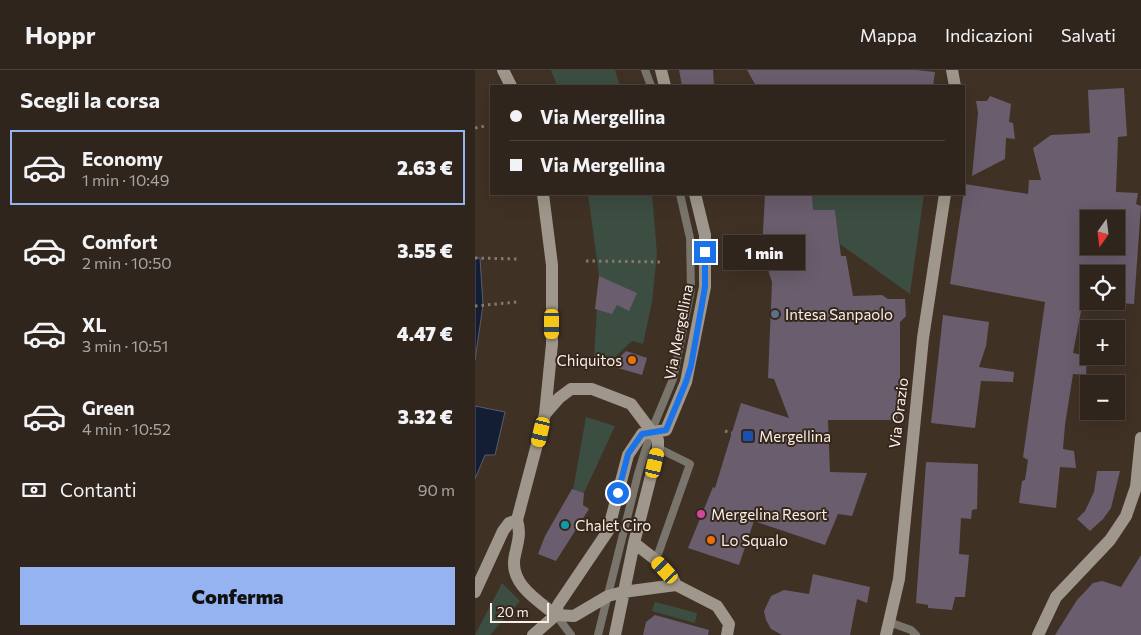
<!DOCTYPE html>
<html lang="it">
<head>
<meta charset="utf-8">
<style>
  :root { --surface:#30251c; --page:#3c3129; --text:#f1f3f6; --muted:#a8a5a3; --line:#4b423b; --accent:#95b2f1 }
  body { margin:0; font-family:Commissioner,sans-serif; background:var(--page); color:var(--text); height:100vh; display:flex; flex-direction:column; font-size:19px; white-space:nowrap }
  * { box-sizing:border-box; margin:0 }
  p { font-size:16px; color:var(--muted) }
  .icon { flex:none; width:28px; height:28px; fill:none; stroke:currentColor; stroke-width:2; stroke-linecap:round; stroke-linejoin:round }
  .map { position:relative; flex:1; overflow:hidden }
  .side { display:flex; flex-direction:column; background:var(--surface); width:475px }
  .side>* { flex:none }
  .guide { position:absolute; left:15px; top:15px; width:475px; height:110px; border-radius:0px; box-shadow:0 5px 20px #0002,0 0 0 1px var(--line); display:grid; align-content:center; height:110px; padding:0 20px; background:var(--surface) }
  .needle { width:32px; rotate:194deg }
  .controls { position:absolute; left:605px; top:140px; display:grid; gap:10px }
  .controls a { display:grid; place-items:center; width:45px; height:45px; border-radius:0px; background:var(--surface); box-shadow:0 5px 20px #0002,0 0 0 1px var(--line); font-size:25px }
  .scale { position:absolute; left:15px; bottom:12px; width:59px; box-sizing:border-box; padding-left:5px; border:2px solid #f9efe7; border-top:0; font-size:14px; line-height:18px; white-space:nowrap; color:#f9efe7; -webkit-text-stroke:4px #36271c; paint-order:stroke }
  .end { position:absolute; width:22px; height:22px; margin:-11px; border:6px solid #1a73e8; background:#fff; box-shadow:0 0 0 2px #fff }
  .from { border-radius:50% }
  .bubble { position:absolute; height:35px; border-radius:0px; background:var(--surface); box-shadow:0 5px 20px #0002,0 0 0 1px var(--line); font-size:16px; font-weight:800; line-height:35px; text-align:center }
  .car { position:absolute; width:15px; height:30px; margin:-15px -8px; border-radius:6px; box-shadow:0 0 4px 1px #0007; background:linear-gradient(#f5c518 24%,#345 0 40%,#f5c518 0 76%,#345 0 86%,#f5c518 0) }
  .guide b { display:flex; align-items:center; gap:18px; height:48px; font-size:19px }
  .guide b+b { border-top:1px solid var(--line) }
  .guide i { width:12px; height:12px; background:var(--text) }
  ul { padding:0; list-style:none }
  li { display:flex; align-items:center; gap:15px; height:75px; margin:0 10px 8px; padding:0 10px; border:2px solid transparent; border-radius:0px }
  li div { flex:1 }
  li b { display:block; font-size:19px }
  li em { font-style:normal; font-weight:800 }
  li.selected { border-color:var(--accent) }
  li>.icon { width:45px; height:45px; stroke-width:1.5 }
  h2 { padding:0 20px; font-size:22px; line-height:60px }
  .pay { display:flex; align-items:center; gap:12px; height:55px; padding:0 20px; font-size:19px }
  .pay p { margin-inline-start:auto }
  .action { display:flex; gap:10px; margin-top:auto; padding:10px 20px }
  .action a { flex:1; height:58px; border-radius:0px; background:var(--accent); color:#111; font-size:20px; font-weight:800; line-height:58px; text-align:center }
  header { display:flex; align-items:center; gap:30px; box-sizing:border-box; height:70px; padding:0 25px; background:var(--surface); border-bottom:1px solid var(--line) }
  header strong { font-size:24px }
  nav { display:flex; gap:28px; margin-inline-start:auto; font-size:18px }
  main { display:flex; flex:1; min-height:0 }
  .map>svg:first-child { display:block }
  .green { fill:#3c4d42 }
  .water { fill:#131e34; stroke:#585d6a }
  .building { fill:#6a5d6d; fill-rule:evenodd }
  .lines { fill:none; stroke-linecap:round; stroke-linejoin:round }
  .path { stroke:#85776d; stroke-width:3; stroke-dasharray:2.5 4; stroke-linecap:butt }
  .lane { stroke:#79746c; stroke-width:8 }
  .secondary { stroke:#9f978b; stroke-width:12 }
  .route { stroke:#1a73e8; stroke-width:6 }
  .service-dot { fill:#5c6f8a; stroke:#36271c; stroke-width:2 }
  .food-dot { fill:#e8710a; stroke:#36271c; stroke-width:2 }
  .transit-dot { fill:#1a4fb4; stroke:#36271c; stroke-width:2 }
  .hotel-dot { fill:#d1479c; stroke:#36271c; stroke-width:2 }
  .culture-dot { fill:#0f9aa8; stroke:#36271c; stroke-width:2 }
  .labels { text-anchor:middle; dominant-baseline:central; stroke-width:4; stroke-linejoin:round; paint-order:stroke }
  .poi-label { font-size:15px; fill:#f9efe7; stroke:#36271c; text-anchor:start }
  .street-label { font-size:15px; fill:#f9efe7; stroke:#36271c }
</style>
</head>
<body>
<header>
<strong>Hoppr</strong>
<nav><a>Mappa</a><a>Indicazioni</a><a>Salvati</a></nav>
</header>
<main>
<section class="side">
<h2>Scegli la corsa</h2>
<ul>
<li class="selected"><svg class="icon" aria-label="car" viewBox="0 0 24 24"><path d="M5 17H2v-5l4-1 3-4h7l3 4 3 1v5h-3M9 17h6M6 11h13"/><circle cx="7" cy="17" r="2"/><circle cx="17" cy="17" r="2"/></svg><div><b>Economy</b><p>1 min · 10:49</p></div><em>2.63 €</em></li>
<li><svg class="icon" aria-label="car" viewBox="0 0 24 24"><path d="M5 17H2v-5l4-1 3-4h7l3 4 3 1v5h-3M9 17h6M6 11h13"/><circle cx="7" cy="17" r="2"/><circle cx="17" cy="17" r="2"/></svg><div><b>Comfort</b><p>2 min · 10:50</p></div><em>3.55 €</em></li>
<li><svg class="icon" aria-label="car" viewBox="0 0 24 24"><path d="M5 17H2v-5l4-1 3-4h7l3 4 3 1v5h-3M9 17h6M6 11h13"/><circle cx="7" cy="17" r="2"/><circle cx="17" cy="17" r="2"/></svg><div><b>XL</b><p>3 min · 10:51</p></div><em>4.47 €</em></li>
<li><svg class="icon" aria-label="car" viewBox="0 0 24 24"><path d="M5 17H2v-5l4-1 3-4h7l3 4 3 1v5h-3M9 17h6M6 11h13"/><circle cx="7" cy="17" r="2"/><circle cx="17" cy="17" r="2"/></svg><div><b>Green</b><p>4 min · 10:52</p></div><em>3.32 €</em></li>
</ul>
<div class="pay"><svg class="icon" aria-label="cash" viewBox="0 0 24 24"><path d="M3 7h18v10H3z"/><circle cx="12" cy="12" r="2"/></svg>Contanti<p>90 m</p></div>
<div class="action"><a>Conferma</a></div>
</section>
<div class="map">
<svg width="666" height="565" viewBox="0 0 666 565">
  <rect width="100%" height="100%" fill="#403125"/>
  <path class="green" d="M76,0H140L145,16H82Z
    M113,124H177L182,184L177,232L168,274L157,271L138,289L119,288L124,206Z
    M337,124H449L435,224L365,174L360,140H338Z
    M111,347L140,356L109,423L98,420Z
    M27,513L45,531L15,565H0Z
    M180,532L222,543L220,553L177,541Z"/>
  <path class="water" d="M0,188H5L8,235L0,290Z
    M0,336L30,342L20,385H10L0,409Z"/>
  <path class="building" d="M204,0H238L239,16H207Z
    M272,0H441L460,2L458,16H281Z
    M649,18L652,66L643,67L641,122L663,123L661,134L666,136L659,234L617,231H641V204H614V231H608L598,283L612,286L611,305L598,304L590,355L588,379L599,381L601,398L585,397L581,438L544,433L547,411L550,410L553,390L548,387L570,232L475,214L490,114L553,124L554,110H566L558,78L576,65L615,63L613,20ZM614,149H641V176H614Z
    M515,26L536,34L534,52L538,53L540,69L531,68L530,89L497,106L503,43L501,31H512Z
    M290,124H337L338,140H360L366,186H371L378,226L407,225L413,229H430L431,246L425,252V315L422,350H353L355,402L392,403L377,446L363,444L350,475L279,451L264,495L213,478L238,417L240,418L266,333L314,348L299,309L293,308L297,212L287,181Z
    M124,206L162,223L154,241L142,235L137,244L120,239Z
    M468,245L514,252L511,276L504,297L539,302L538,312L506,311L500,358L456,353Z
    M151,281L172,288L167,305L136,296Z
    M451,392L503,394L502,439L497,440L496,449L486,448L484,484L494,485L490,527H480L477,540L453,538V535L441,533Z
    M622,401H645L636,438L628,449L615,461L602,449L610,441L619,422Z
    M97,419L109,423L108,435L114,439L81,491L63,484L70,466Z
    M666,485V565H580L602,530L618,513L627,511L646,517Z
    M338,504L395,517L392,533L382,529L375,565H307L296,559L291,550L289,541L296,526L309,520L334,524Z
    M180,545L234,560L233,565H168L171,552Z"/>
  <g class="lines">
    <path class="path" d="M0,58L11,56
      M0,188L43,189
      M111,191L188,192
      M0,236L42,232
      M250,361L257,363"/>
    <path class="lane" d="M170,0L176,16
      M181,490L215,394L183,378
      M81,545L96,565
      M414,552L436,560L441,565
      M123,565L163,404L176,362L198,309L216,220L215,168L205,124"/>
    <path class="secondary" d="M28,0L36,16
      M186,0L190,16
      M477,0L480,16
      M68,124L77,195V274L70,344L42,450C46,464 43,471 40,485C33,513 62,530 81,545
      M70,344L84,328L96,319H117L156,334L183,370V378L159,473L140,565
      M159,473C174,485 194,497 201,515L242,536L254,554L252,565
      M0,522L28,461L34,453L42,450
      M81,545L83,535L133,461L153,385L167,364L191,360L211,312L230,217V165L220,124
      M58,565L81,545L99,546L133,526L148,522L201,515
      M411,565L424,509L448,268L470,124
      M563,565L581,527L635,470L651,446L661,417L666,368"/>
  </g>
  <g class="lines">
    <path class="route" d="M143,423L153,384L167,364L191,360L211,312L216,296L230,217V182"/>
  </g>
  <circle class="service-dot" cx="300" cy="244" r="5"/>
  <g class="food-dot">
    <circle cx="157" cy="290" r="5"/>
    <circle cx="236" cy="470" r="5"/>
  </g>
  <rect class="transit-dot" x="267" y="360" width="12" height="12" rx="2.5"/>
  <circle class="hotel-dot" cx="226" cy="444" r="5"/>
  <circle class="culture-dot" cx="90" cy="455" r="5"/>
  <g class="labels">
    <g class="poi-label">
      <text x="310" y="244">Intesa Sanpaolo</text>
      <text x="147" y="290" text-anchor="end">Chiquitos</text>
      <text x="284" y="366">Mergellina</text>
      <text x="236" y="444">Mergelina Resort</text>
      <text x="100" y="455">Chalet Ciro</text>
      <text x="246" y="470">Lo Squalo</text>
    </g>
    <g class="street-label">
      <text transform="translate(203 262) rotate(-79)">Via Mergellina</text>
      <text transform="translate(423 343) rotate(-83)">Via Orazio</text>
    </g>
  </g>
</svg>
<div class="controls">
<a><svg class="needle" viewBox="-14 -14 28 28"><path d="M0-13l5 13h-10z" fill="#e53935"/><path d="M0 13l5-13h-10z" fill="#a8a5a3"/></svg></a>
<a><svg class="icon" aria-label="locate" viewBox="0 0 24 24"><circle cx="12" cy="12" r="6"/><path d="M12 2v4M12 18v4M2 12h4M18 12h4"/></svg></a>
<a>+</a>
<a>−</a>
</div>
<div class="scale">20 m</div>
<i class="end from" style="left:143px;top:423px"></i>
<i class="end" style="left:230px;top:182px"></i>
<div class="bubble" style="left:248px;top:165px;width:82px">1 min</div>
<i class="car" style="left:77px;top:254px;rotate:180deg"></i>
<i class="car" style="left:66px;top:362px;rotate:193deg"></i>
<i class="car" style="left:180px;top:393px;rotate:13deg"></i>
<i class="car" style="left:190px;top:500px;rotate:317deg"></i>
<div class="guide">
<b><i class="from"></i>Via Mergellina</b>
<b><i></i>Via Mergellina</b>
</div>
</div>
</main>
</body>
</html>
